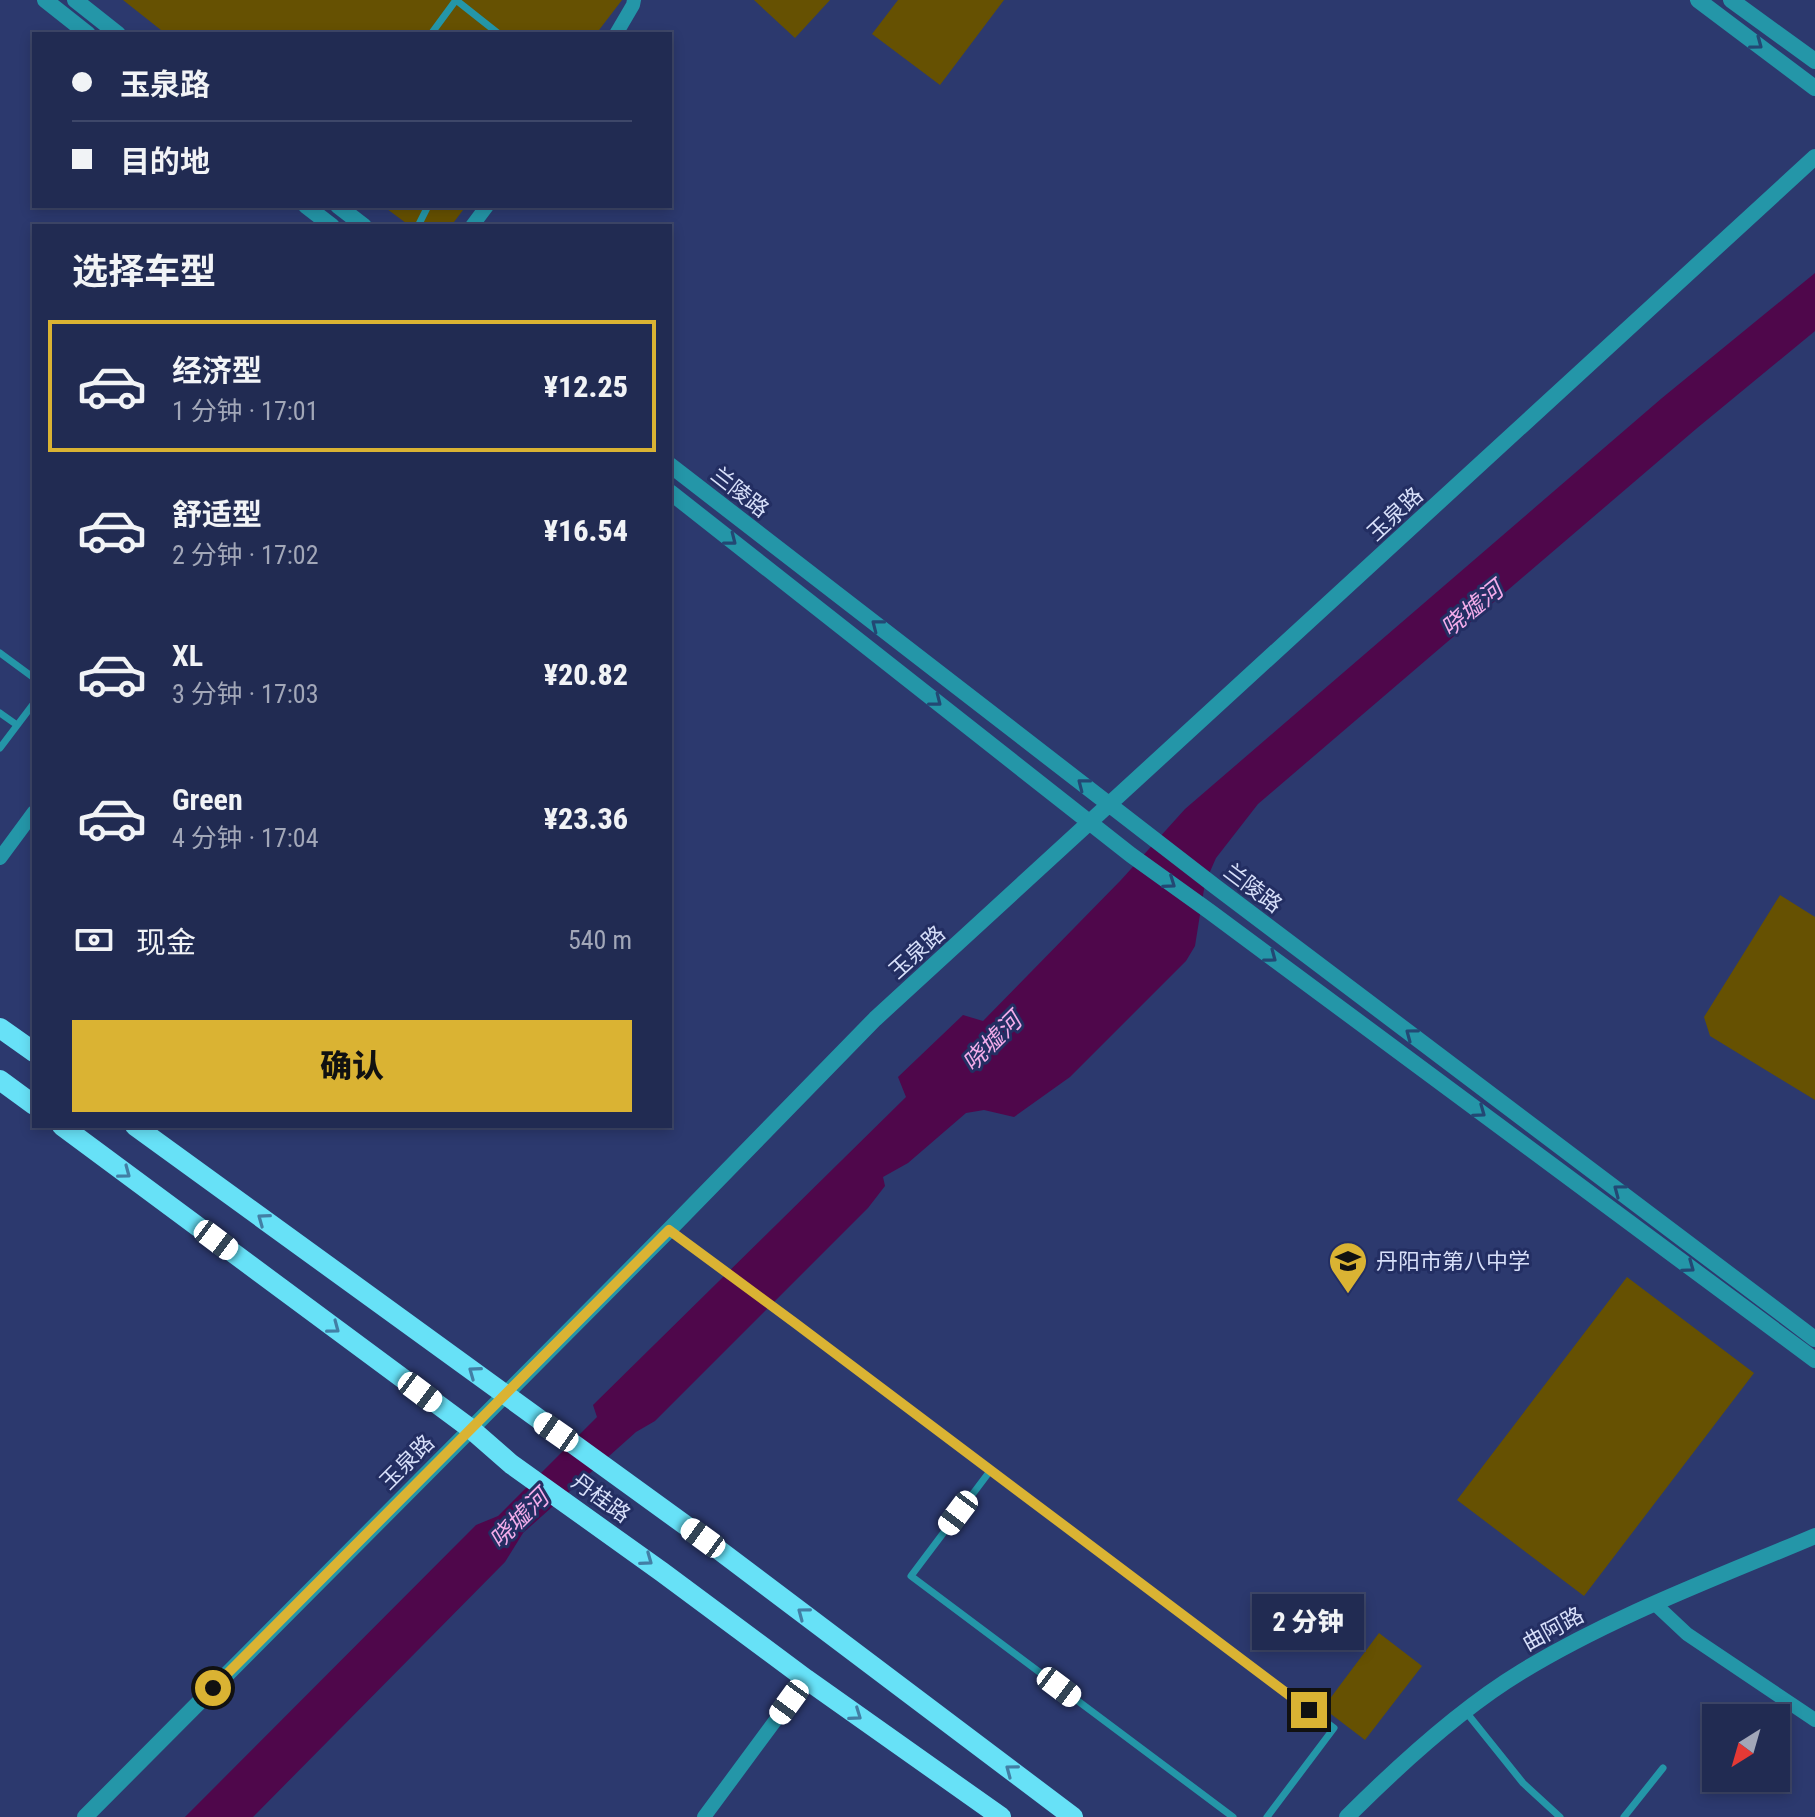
<!DOCTYPE html>
<html lang="zh">
<head>
<meta charset="utf-8">
<style>
  :root { --surface:#212b52; --page:#293359; --text:#f1f3f6; --muted:#a2a7b8; --line:#3e4769; --accent:#dab333 }
  body { margin:0; font-family:"Roboto Condensed","Noto Sans SC",sans-serif; background:var(--page); color:var(--text); height:100vh; display:flex; flex-direction:column; font-size:30px; white-space:nowrap }
  * { box-sizing:border-box; margin:0 }
  p { font-size:26px; color:var(--muted) }
  .icon { flex:none; width:44px; height:44px; fill:none; stroke:currentColor; stroke-width:2; stroke-linecap:round; stroke-linejoin:round }
  .map { position:relative; flex:1; overflow:hidden }
  .side { position:absolute; left:32px; top:224px; width:640px; height:904px; display:flex; flex-direction:column; background:var(--surface); border-radius:0px; box-shadow:0 4px 12px #0003,0 0 0 2px var(--line) }
  .side>* { flex:none }
  .top-card { position:absolute; left:32px; top:32px; width:640px; height:176px; border-radius:0px; box-shadow:0 4px 12px #0003,0 0 0 2px var(--line); display:grid; align-content:center; height:176px; padding:0 40px; background:var(--surface) }
  .needle { width:52px; rotate:217deg }
  .tools { position:absolute; left:1702px; top:1704px; display:grid; gap:16px }
  .tools a { display:grid; place-items:center; width:88px; height:88px; border-radius:0px; background:var(--surface); box-shadow:0 4px 12px #0003,0 0 0 2px var(--line); font-size:40px }
  .end { position:absolute; width:36px; height:36px; margin:-18px; border:10px solid #dab333; background:#111; box-shadow:0 0 0 4px #111 }
  .from { border-radius:50% }
  .bubble { position:absolute; height:56px; border-radius:0px; background:var(--surface); box-shadow:0 4px 12px #0003,0 0 0 2px var(--line); font-size:26px; font-weight:800; line-height:56px; text-align:center }
  .car { position:absolute; width:24px; height:48px; margin:-24px -12px; border-radius:10px; box-shadow:0 0 6px 2px #0007; background:linear-gradient(#fff 24%,#345 0 40%,#fff 0 76%,#345 0 86%,#fff 0) }
  .top-card b { display:flex; align-items:center; gap:28px; height:76px; font-size:30px }
  .top-card b+b { border-top:2px solid var(--line) }
  .top-card i { width:20px; height:20px; background:var(--text) }
  ul { padding:0; list-style:none }
  li { display:flex; align-items:center; gap:24px; height:132px; margin:0 16px 12px; padding:0 24px; border:4px solid transparent; border-radius:0px }
  li div { flex:1 }
  li b { display:block; font-size:30px }
  li em { font-style:normal; font-weight:800 }
  li.current { border-color:var(--accent) }
  li>.icon { width:72px; height:72px; stroke-width:1.5 }
  h2 { padding:0 40px; font-size:36px; line-height:96px }
  .pay { display:flex; align-items:center; gap:20px; height:88px; padding:0 40px; font-size:30px }
  .pay p { margin-inline-start:auto }
  .cta { display:flex; gap:16px; margin-top:auto; padding:16px 40px }
  .cta a { flex:1; height:92px; border-radius:0px; background:var(--accent); color:#111; font-size:32px; font-weight:800; line-height:92px; text-align:center }
  .map>svg:first-child { display:block }
  .green { fill:#665102 }
  .water { fill:#4f074b }
  .lines { fill:none; stroke-linecap:round; stroke-linejoin:round }
  .service { stroke:#2496a8; stroke-width:7 }
  .minor { stroke:#2496a8; stroke-width:14 }
  .tertiary { stroke:#2496a8; stroke-width:16 }
  .primary { stroke:#67e1f7; stroke-width:20 }
  .oneway { stroke:#234874 }
  .oneway2 { stroke:#427fa5 }
  .route { stroke:#dab333; stroke-width:10 }
  .labels { text-anchor:middle; dominant-baseline:central; stroke-width:6; stroke-linejoin:round; paint-order:stroke }
  .street-label { font-size:22px; fill:#d7dff9; stroke:#232e62 }
  .poi-label { font-size:22px; fill:#d7dff9; stroke:#232e62; text-anchor:start }
  .water-label { font-size:24px; font-style:italic; fill:#f3acea; stroke:#232e62 }
</style>
</head>
<body>
<div class="map">
<svg width="1815" height="1817" viewBox="0 0 1815 1817">
  <rect width="100%" height="100%" fill="#2c396e"/>
  <path class="green" d="M123,0H622L596,34H166Z
    M754,0H830L795,38Z
    M898,0H1004L940,85L872,34Z
    M383,206H466L451,226H410Z
    M1780,895L1815,917V1100L1710,1036L1704,1017Z
    M1627,1277L1754,1373L1584,1596L1457,1500Z
    M1379,1633L1422,1666L1365,1740L1323,1708Z"/>
  <path class="water" d="M1815,273V331L1696,429L1258,804L1216,858L1205,883L1195,946L1186,961L1070,1077L1014,1117L984,1110L966,1113L908,1163L883,1177L885,1186L868,1208L655,1421L636,1432L523,1533L505,1562L253,1817H185L476,1525L498,1516L597,1417L593,1405L906,1097L898,1077L963,1015L983,1021L1121,880L1185,809L1662,398Z"/>
  <g class="lines">
    <path class="service" d="M431,34L456,0L499,34
      M418,226L428,206
      M0,653L34,678
      M0,713L17,725
      M0,748L34,703
      M669,1230L795,1323L1334,1728L1267,1817
      M990,1471L911,1576L1233,1817
      M1466,1712L1523,1783L1560,1817
      M1624,1817L1663,1768"/>
    <path class="minor" d="M616,34L633,5L634,0
      M472,226L487,206
      M0,858L34,812
      M1655,1604L1687,1634L1815,1720
      M704,1817L806,1679"/>
    <path class="tertiary" d="M45,0L88,34
      M75,0L118,34
      M1698,0L1815,88
      M1731,0L1815,61
      M306,206L332,226
      M338,206L364,226
      M670,465L1216,887L1815,1339
      M670,492L1131,855L1209,911L1815,1360
      M85,1817L669,1230L875,1019L1815,157
      M1347,1817C1398,1766 1460,1709 1521,1672C1613,1616 1716,1578 1815,1536"/>
    <path class="primary" d="M0,1028L34,1052
      M0,1080L34,1105
      M62,1126L471,1429L511,1464L662,1572L806,1679L1001,1817
      M135,1126L703,1538L1073,1817"/>
  </g>
  <defs><path id="oneway-chevron" d="M-2-3.5L2.5 0L-2 3.5" fill="none" stroke-width="1.6" stroke-linecap="round" stroke-linejoin="round" transform="scale(2)"/></defs>
  <g class="oneway">
    <use href="#oneway-chevron" transform="translate(1757 44) rotate(37)"/>
    <use href="#oneway-chevron" transform="translate(731 540) rotate(38)"/>
    <use href="#oneway-chevron" transform="translate(877 625) rotate(-142)"/>
    <use href="#oneway-chevron" transform="translate(936 701) rotate(38)"/>
    <use href="#oneway-chevron" transform="translate(1083 784) rotate(-142)"/>
    <use href="#oneway-chevron" transform="translate(1170 883) rotate(35)"/>
    <use href="#oneway-chevron" transform="translate(1271 957) rotate(37)"/>
    <use href="#oneway-chevron" transform="translate(1411 1034) rotate(-143)"/>
    <use href="#oneway-chevron" transform="translate(1480 1112) rotate(36)"/>
    <use href="#oneway-chevron" transform="translate(1619 1190) rotate(-143)"/>
    <use href="#oneway-chevron" transform="translate(1689 1267) rotate(36)"/>
  </g>
  <g class="oneway2">
    <use href="#oneway-chevron" transform="translate(125 1173) rotate(37)"/>
    <use href="#oneway-chevron" transform="translate(263 1219) rotate(-144)"/>
    <use href="#oneway-chevron" transform="translate(334 1328) rotate(37)"/>
    <use href="#oneway-chevron" transform="translate(474 1372) rotate(-144)"/>
    <use href="#oneway-chevron" transform="translate(647 1560) rotate(36)"/>
    <use href="#oneway-chevron" transform="translate(803 1613) rotate(-143)"/>
    <use href="#oneway-chevron" transform="translate(856 1715) rotate(35)"/>
    <use href="#oneway-chevron" transform="translate(1011 1770) rotate(-143)"/>
  </g>
  <g class="lines">
    <path class="route" d="M213,1688L669,1230L795,1323L1309,1710"/>
  </g>
  <defs>
    <g id="school-pin" transform="scale(2)"><path d="M0 17L-7.5 6A9.5 9.5 0 1 1 7.5 6Z" fill="#dab333" stroke="#232e62"/><path d="M0-5L7-2L0 1L-7-2ZM-4 1L0 2.5L4 1V4Q0 6-4 4Z" fill="#111"/></g>
  </defs>
  <g fill-rule="evenodd">
    <use href="#school-pin" x="1348" y="1261"/>
  </g>
  <g class="labels">
    <g class="street-label">
      <text transform="translate(740 492) rotate(38)">兰陵路</text>
      <text transform="translate(1395 514) rotate(-43)">玉泉路</text>
      <text transform="translate(1253 888) rotate(37)">兰陵路</text>
      <text transform="translate(917 952) rotate(-42)">玉泉路</text>
      <text transform="translate(407 1462) rotate(-45)">玉泉路</text>
      <text transform="translate(601 1498) rotate(36)">丹桂路</text>
      <text transform="translate(1553 1629) rotate(-29)">曲阿路</text>
    </g>
    <g class="poi-label">
      <text x="1376" y="1261">丹阳市第八中学</text>
    </g>
    <g class="water-label">
      <text transform="translate(1472 609) rotate(-39)">哓墟河</text>
      <text transform="translate(992 1042) rotate(-45)">哓墟河</text>
      <text transform="translate(519 1519) rotate(-45)">哓墟河</text>
    </g>
  </g>
</svg>
<div class="tools">
<a><svg class="needle" viewBox="-14 -14 28 28"><path d="M0-13l5 13h-10z" fill="#e53935"/><path d="M0 13l5-13h-10z" fill="#a2a7b8"/></svg></a>
</div>
<i class="end from" style="left:213px;top:1688px"></i>
<i class="end" style="left:1309px;top:1710px"></i>
<div class="bubble" style="left:1252px;top:1594px;width:112px">2 分钟</div>
<i class="car" style="left:216px;top:1240px;rotate:127deg"></i>
<i class="car" style="left:420px;top:1392px;rotate:127deg"></i>
<i class="car" style="left:556px;top:1432px;rotate:305deg"></i>
<i class="car" style="left:958px;top:1513px;rotate:217deg"></i>
<i class="car" style="left:703px;top:1538px;rotate:306deg"></i>
<i class="car" style="left:1059px;top:1687px;rotate:127deg"></i>
<i class="car" style="left:789px;top:1702px;rotate:216deg"></i>
<div class="top-card">
<b><i class="from"></i>玉泉路</b>
<b><i></i>目的地</b>
</div>
<section class="side">
<h2>选择车型</h2>
<ul>
<li class="current"><svg class="icon" aria-label="car" viewBox="0 0 24 24"><path d="M5 17H2v-5l4-1 3-4h7l3 4 3 1v5h-3M9 17h6M6 11h13"/><circle cx="7" cy="17" r="2"/><circle cx="17" cy="17" r="2"/></svg><div><b>经济型</b><p>1 分钟 · 17:01</p></div><em>¥12.25</em></li>
<li><svg class="icon" aria-label="car" viewBox="0 0 24 24"><path d="M5 17H2v-5l4-1 3-4h7l3 4 3 1v5h-3M9 17h6M6 11h13"/><circle cx="7" cy="17" r="2"/><circle cx="17" cy="17" r="2"/></svg><div><b>舒适型</b><p>2 分钟 · 17:02</p></div><em>¥16.54</em></li>
<li><svg class="icon" aria-label="car" viewBox="0 0 24 24"><path d="M5 17H2v-5l4-1 3-4h7l3 4 3 1v5h-3M9 17h6M6 11h13"/><circle cx="7" cy="17" r="2"/><circle cx="17" cy="17" r="2"/></svg><div><b>XL</b><p>3 分钟 · 17:03</p></div><em>¥20.82</em></li>
<li><svg class="icon" aria-label="car" viewBox="0 0 24 24"><path d="M5 17H2v-5l4-1 3-4h7l3 4 3 1v5h-3M9 17h6M6 11h13"/><circle cx="7" cy="17" r="2"/><circle cx="17" cy="17" r="2"/></svg><div><b>Green</b><p>4 分钟 · 17:04</p></div><em>¥23.36</em></li>
</ul>
<div class="pay"><svg class="icon" aria-label="cash" viewBox="0 0 24 24"><path d="M3 7h18v10H3z"/><circle cx="12" cy="12" r="2"/></svg>现金<p>540 m</p></div>
<div class="cta"><a>确认</a></div>
</section>
</div>
</body>
</html>
